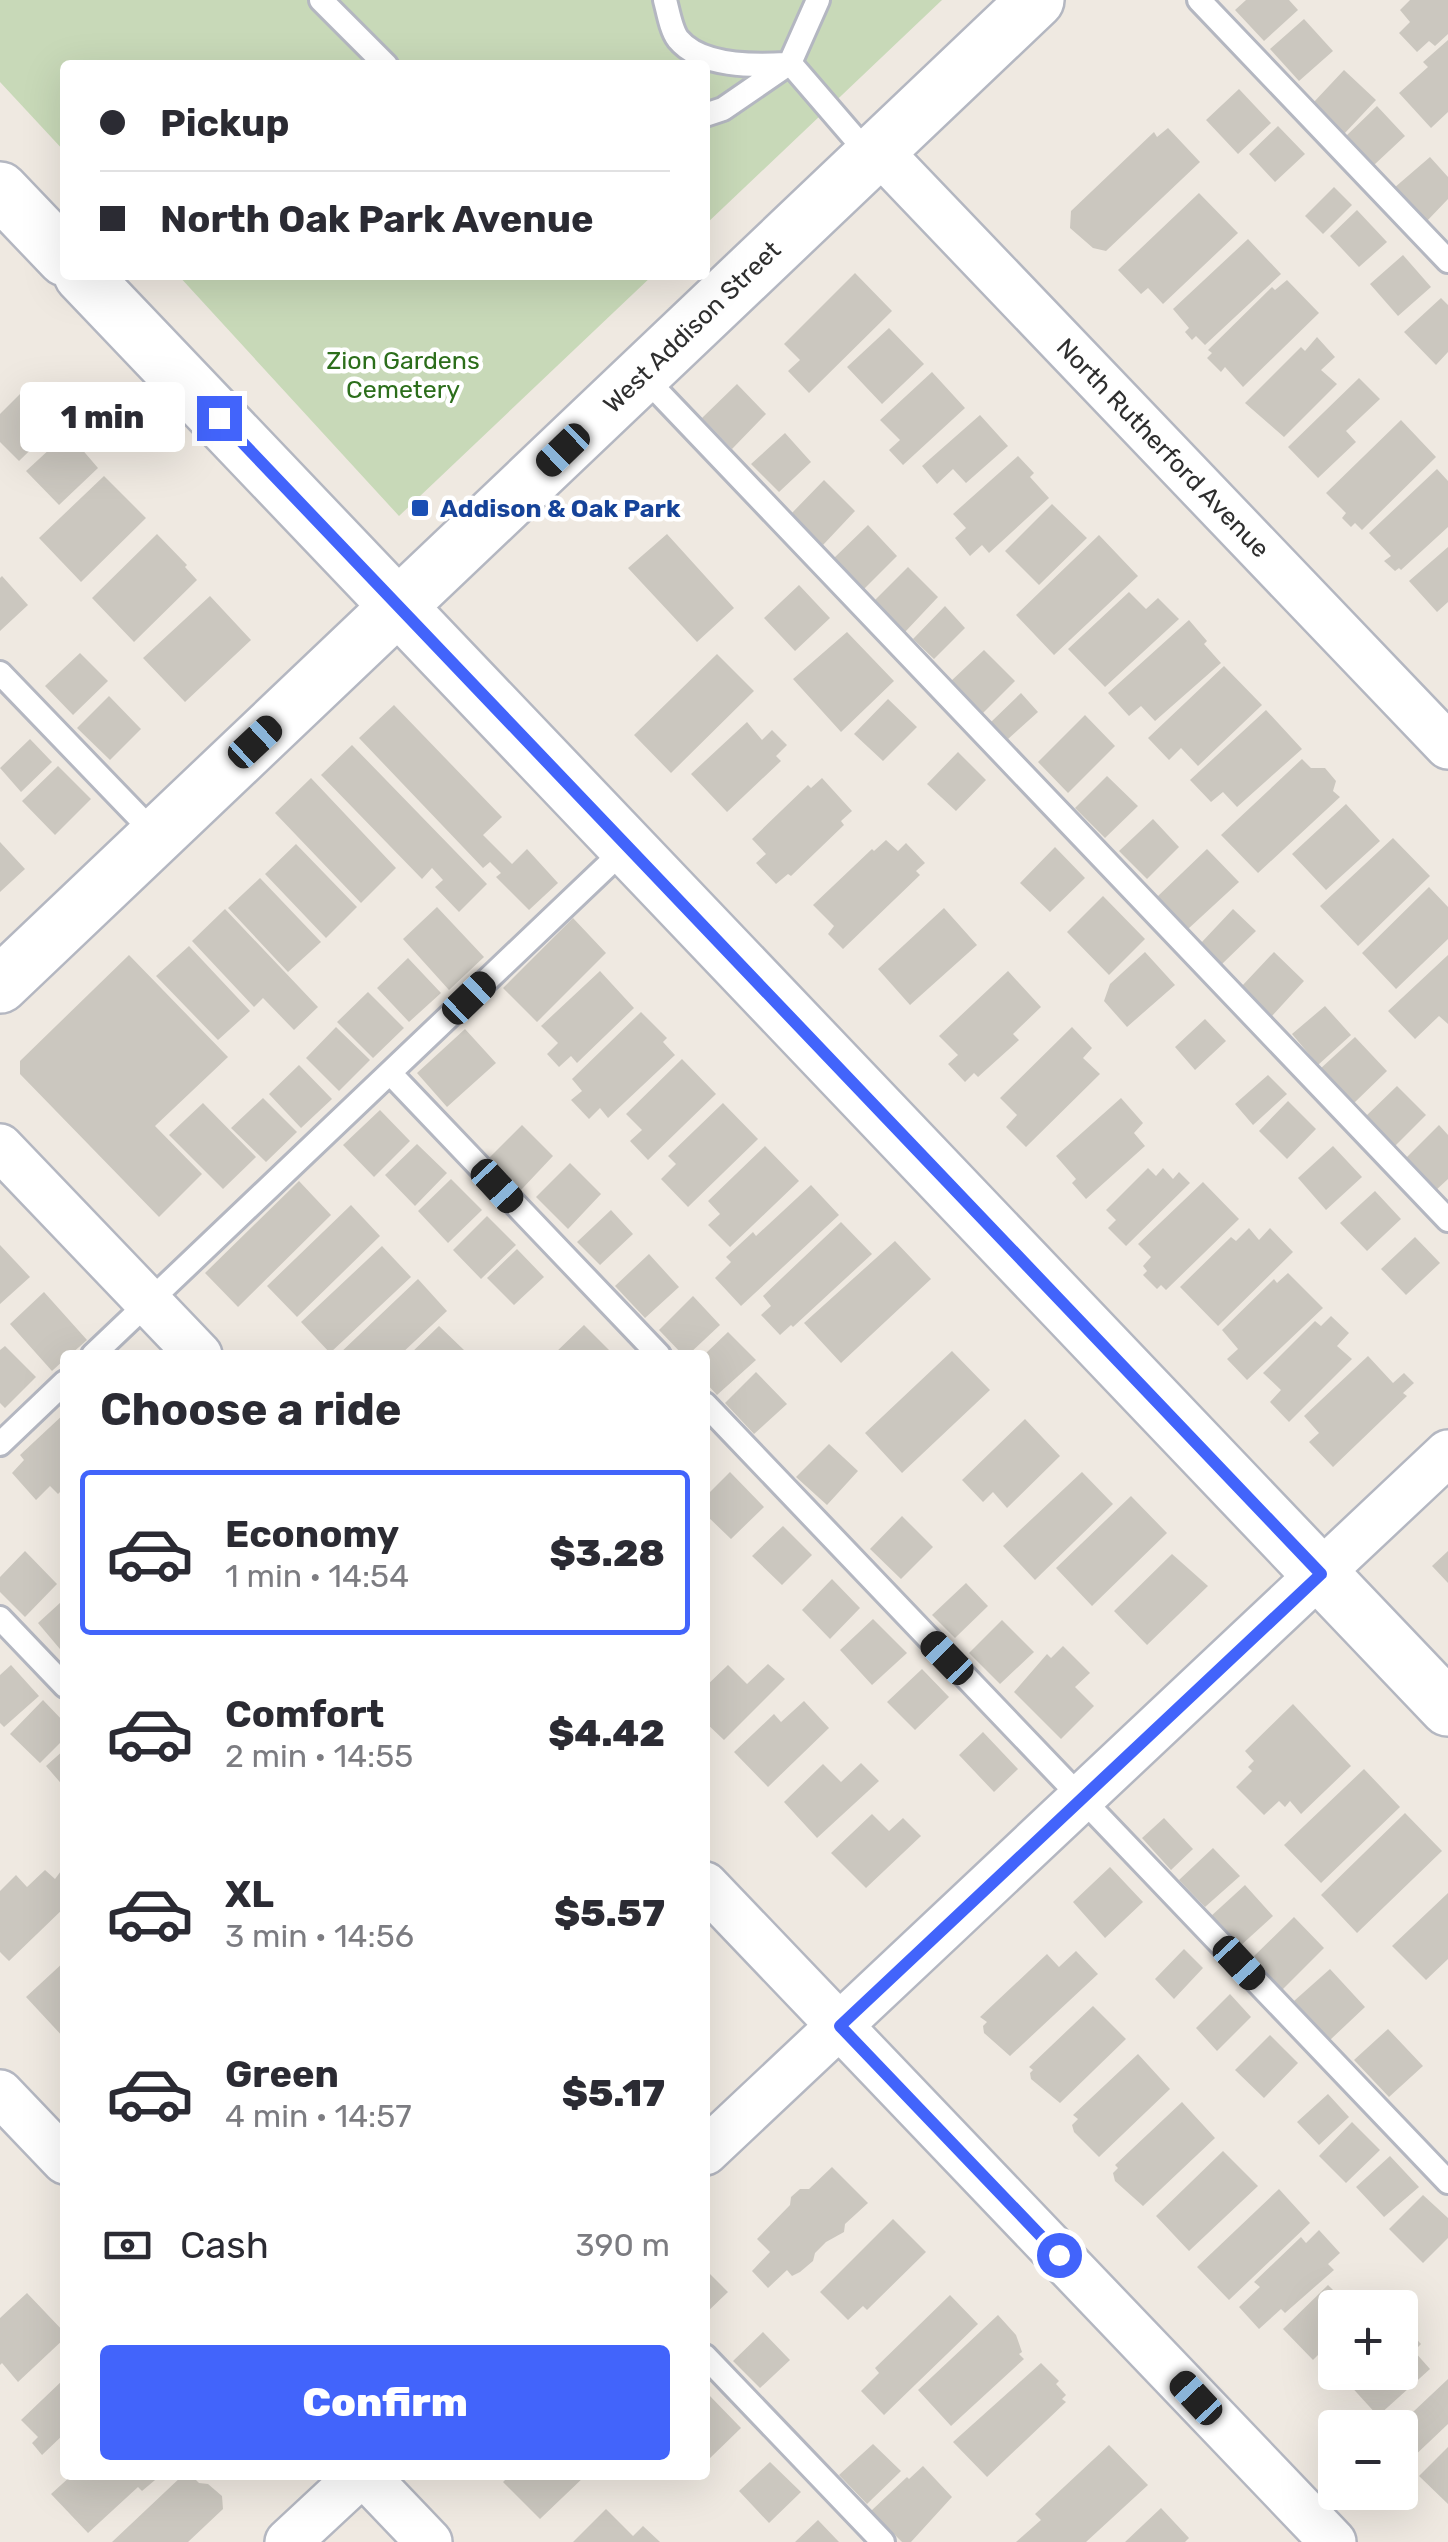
<!DOCTYPE html>
<html lang="en">
<head>
<meta charset="utf-8">
<style>
  :root { --surface:#fff; --page:#f7f7f7; --text:#2b2b33; --muted:#7c7c81; --line:#e1e1e2; --accent:#4264fb }
  body { margin:0; font-family:Rubik,sans-serif; background:var(--page); color:var(--text); height:100vh; display:flex; flex-direction:column; font-size:38px; white-space:nowrap }
  * { box-sizing:border-box; margin:0 }
  p { font-size:32px; color:var(--muted) }
  .icon { flex:none; width:55px; height:55px; fill:none; stroke:currentColor; stroke-width:2; stroke-linecap:round; stroke-linejoin:round }
  .map { position:relative; flex:1; overflow:hidden }
  .panel { position:absolute; left:60px; top:1350px; width:650px; height:1130px; display:flex; flex-direction:column; background:var(--surface); border-radius:10px; box-shadow:0 10px 40px #0002 }
  .panel>* { flex:none }
  .guide { position:absolute; left:60px; top:60px; width:650px; height:220px; border-radius:10px; box-shadow:0 10px 40px #0002; display:grid; align-content:center; height:220px; padding:0 40px; background:var(--surface) }
  .buttons { position:absolute; left:1318px; top:2290px; display:grid; gap:20px }
  .buttons a { display:grid; place-items:center; width:100px; height:100px; border-radius:10px; background:var(--surface); box-shadow:0 10px 40px #0002; font-size:50px }
  .end { position:absolute; width:45px; height:45px; margin:-22px; border:12px solid #4264fb; background:#fff; box-shadow:0 0 0 5px #fff }
  .from { border-radius:50% }
  .bubble { position:absolute; height:70px; border-radius:10px; background:var(--surface); box-shadow:0 10px 40px #0002; font-size:32px; font-weight:800; line-height:70px; text-align:center }
  .car { position:absolute; width:30px; height:60px; margin:-30px -15px; border-radius:12px; box-shadow:0 0 8px 2px #0007; background:linear-gradient(#222 24%,#8ab4d8 0 40%,#222 0 76%,#8ab4d8 0 86%,#222 0) }
  .guide b { display:flex; align-items:center; gap:35px; height:95px; font-size:38px }
  .guide b+b { border-top:2px solid var(--line) }
  .guide i { width:25px; height:25px; background:var(--text) }
  ul { padding:0; list-style:none }
  li { display:flex; align-items:center; gap:30px; height:165px; margin:0 20px 15px; padding:0 20px; border:5px solid transparent; border-radius:10px }
  li div { flex:1 }
  li b { display:block; font-size:38px }
  li em { font-style:normal; font-weight:800 }
  li.current { border-color:var(--accent) }
  li>.icon { width:90px; height:90px; stroke-width:1.5 }
  h2 { padding:0 40px; font-size:45px; line-height:120px }
  .pay { display:flex; align-items:center; gap:25px; height:110px; padding:0 40px; font-size:38px }
  .pay p { margin-inline-start:auto }
  .button { display:flex; gap:20px; margin-top:auto; padding:20px 40px }
  .button a { flex:1; height:115px; border-radius:10px; background:var(--accent); color:#fff; font-size:40px; font-weight:800; line-height:115px; text-align:center }
  .map>svg:first-child { display:block }
  .cemetery { fill:#c8d9b8 }
  .building { fill:#cbc7bf }
  .lines { fill:none; stroke-linecap:round; stroke-linejoin:round }
  .lane-casing { stroke:#b4b7c1; stroke-width:28 }
  .street-casing { stroke:#b4b7c1; stroke-width:50 }
  .secondary-casing { stroke:#b4b7c1; stroke-width:60 }
  .lane { stroke:#fff; stroke-width:22 }
  .street { stroke:#fff; stroke-width:45 }
  .secondary { stroke:#fff; stroke-width:55 }
  .route { stroke:#4264fb; stroke-width:12 }
  .transit-dot { fill:#1a4fb4; stroke:#fff; stroke-width:4 }
  .labels { text-anchor:middle; dominant-baseline:central; stroke-width:9; stroke-linejoin:round; paint-order:stroke }
  .street-label { font-size:25px; fill:#2e2e2e; stroke:#fff }
  .park-label { font-size:25px; fill:#2c6e1b; stroke:#fff }
  .transit-label { font-size:25px; font-weight:bold; fill:#164399; stroke:#fff; text-anchor:start }
</style>
</head>
<body>
<div class="map">
<svg width="1448" height="2542" viewBox="0 0 1448 2542">
  <rect width="100%" height="100%" fill="#efe9e1"/>
  <path class="cemetery" d="M0,0H942L705,225V65H65V152L0,82Z
    M178,275H653L399,516Z"/>
  <path class="building" d="M1246,0H1289L1298,10L1264,41L1235,10Z
    M1410,0H1448V34L1435,46L1429,41L1417,52L1399,33L1410,22L1400,10Z
    M1304,19L1333,51L1299,81L1270,49Z
    M1448,40V112L1431,128L1399,93L1428,67L1423,62Z
    M1344,70L1376,100L1344,134L1313,103Z
    M1239,89L1271,123L1238,154L1206,120Z
    M1377,106L1405,136L1374,165L1345,137Z
    M1278,126L1305,154L1275,182L1249,154Z
    M1168,128L1200,162L1106,251L1093,248L1070,228L1071,211L1154,132L1157,137Z
    M1430,157L1448,177V199L1426,222L1394,188Z
    M1334,187L1352,205L1323,234L1305,216Z
    M1199,193L1238,233L1163,304L1148,288L1141,294L1118,270Z
    M1357,210L1387,242L1359,267L1330,236Z
    M1248,239L1281,274L1205,345L1196,336L1192,340L1185,332L1189,328L1173,309Z
    M1403,255L1431,287L1398,316L1370,284Z
    M855,273L892,311L809,393L788,371L800,360L784,344Z
    M1287,280L1319,313L1243,387L1225,367L1221,372L1207,358L1212,353L1208,350L1272,287L1275,290Z
    M1441,298L1448,305V352L1436,365L1404,332Z
    M889,328L924,364L882,404L847,367Z
    M1317,337L1335,357L1321,370L1337,384L1284,437L1245,403L1301,347L1305,351Z
    M932,372L965,408L903,465L889,450L900,440L880,420Z
    M1359,378L1380,399L1346,431L1356,442L1318,478L1288,447Z
    M737,384L766,414L732,449L702,418Z
    M24,390L57,424L19,461L0,442V414Z
    M980,415L1008,446L966,483L953,469L937,484L922,466Z
    M1401,420L1436,457L1362,530L1355,523L1351,527L1342,518L1346,513L1326,493Z
    M785,433L811,462L779,492L751,464Z
    M64,436L77,450L80,447L98,468L59,505L26,471Z
    M1018,456L1034,473L1030,477L1049,498L989,553L982,545L970,556L955,538L966,528L953,514Z
    M1437,469L1448,481V527L1401,570L1399,568L1395,571L1384,561L1391,556L1369,533Z
    M104,476L146,518L81,582L39,538Z
    M824,480L855,511L823,545L791,514Z
    M1052,504L1087,538L1039,585L1005,551Z
    M868,525L897,556L863,590L833,559Z
    M157,534L187,565L185,567L197,580L134,642L92,598Z
    M667,534L734,608L697,642L628,568Z
    M1099,535L1138,576L1054,655L1016,615Z
    M1448,547V602L1437,612L1409,581Z
    M908,567L938,597L905,632L874,601Z
    M2,576L28,605L0,631V578Z
    M799,585L830,618L795,651L764,618Z
    M1129,592L1146,609L1158,598L1179,619L1105,687L1068,649Z
    M210,596L251,640L185,702L143,658Z
    M945,606L965,628L934,659L913,639Z
    M1189,620L1207,641L1204,644L1221,663L1155,721L1141,706L1129,716L1108,693Z
    M847,632L894,681L841,732L793,679Z
    M984,650L1015,681L981,715L950,682Z
    M80,653L108,681L73,715L45,686Z
    M717,654L754,691L671,773L634,735Z
    M1224,666L1262,705L1198,766L1181,748L1169,760L1148,738Z
    M1021,693L1038,712L1008,739L991,722Z
    M109,696L141,729L110,760L77,728Z
    M888,699L917,727L883,761L854,734Z
    M394,705L502,817L483,835L512,864L527,849L558,883L529,910L496,877L501,873L490,862L483,868L359,738Z
    M1266,710L1302,749L1237,807L1223,792L1211,802L1190,780Z
    M1085,715L1115,746L1068,793L1038,762Z
    M747,722L762,740L772,730L787,745L776,756L781,761L727,812L691,774Z
    M30,739L52,762L21,792L0,768Z
    M352,745L487,884L459,912L435,887L443,880L432,868L422,879L321,775Z
    M958,752L986,780L956,811L927,784Z
    M1302,759L1311,768H1325L1336,781L1333,791L1340,797L1258,873L1221,835Z
    M58,766L91,799L55,835L22,801Z
    M1107,776L1138,806L1105,838L1075,808Z
    M311,778L396,868L361,903L275,813Z
    M822,778L852,811L841,821L844,825L791,876L788,874L776,884L756,863L766,854L752,839L808,785L811,788Z
    M1346,804L1380,841L1326,890L1292,854Z
    M1153,819L1179,847L1147,879L1119,851Z
    M1393,838L1430,876L1358,946L1320,906Z
    M886,840L898,851L906,843L925,863L916,871L920,875L843,949L828,934L834,926L813,905L872,849L874,851Z
    M0,842L25,869L0,892Z
    M296,844L357,907L326,938L265,874Z
    M1055,847L1085,878L1050,912L1020,883Z
    M1207,849L1239,882L1188,929L1157,897Z
    M260,878L321,942L288,972L228,908Z
    M1429,887L1448,907V939L1396,989L1362,953Z
    M1103,896L1145,939L1109,975L1067,932Z
    M437,907L484,957L449,990L403,939Z
    M944,908L977,945L910,1005L878,969Z
    M225,909L318,1007L294,1030L263,998L254,1007L192,941Z
    M1233,909L1256,931L1221,965L1201,943Z
    M573,918L606,953L537,1022L503,988Z
    M189,946L250,1011L218,1040L156,976Z
    M1145,952L1175,985L1127,1027L1104,1001L1110,984Z
    M1274,952L1304,981L1272,1016L1241,987Z
    M129,955L228,1057L155,1126L202,1174L159,1217L20,1074V1061Z
    M1448,955V1024L1439,1016L1415,1039L1388,1011Z
    M408,958L441,993L409,1022L377,988Z
    M600,971L634,1008L577,1063L571,1056L559,1067L547,1054L558,1043L541,1026Z
    M1008,971L1041,1007L1013,1034L1019,1040L978,1077L974,1073L965,1082L948,1064L958,1055L939,1036Z
    M368,992L404,1028L373,1058L337,1022Z
    M1325,1006L1351,1035L1318,1065L1292,1034Z
    M641,1012L667,1038L663,1042L675,1055L608,1118L600,1108L589,1119L571,1100L582,1091L572,1079Z
    M1205,1019L1226,1041L1195,1070L1175,1047Z
    M336,1027L370,1060L339,1091L306,1058Z
    M1072,1027L1092,1048L1083,1058L1100,1074L1026,1147L1006,1127L1017,1115L1000,1098Z
    M465,1029L496,1063L447,1107L417,1073Z
    M1355,1037L1387,1071L1353,1104L1320,1069Z
    M682,1059L716,1094L648,1160L630,1141L642,1130L626,1114Z
    M299,1065L332,1099L301,1128L269,1094Z
    M1268,1075L1287,1094L1253,1125L1235,1104Z
    M1397,1086L1426,1115L1394,1147L1365,1117Z
    M263,1098L297,1132L266,1162L231,1128Z
    M1121,1098L1143,1123L1134,1133L1145,1146L1086,1199L1072,1183L1076,1179L1056,1156Z
    M1288,1101L1316,1129L1287,1159L1259,1131Z
    M203,1103L256,1157L223,1189L169,1135Z
    M723,1103L758,1139L688,1207L661,1179L676,1164L668,1156Z
    M380,1110L410,1141L374,1177L343,1145Z
    M522,1125L553,1156L521,1190L488,1159Z
    M1439,1125L1448,1135V1179L1435,1191L1405,1159Z
    M417,1144L447,1173L415,1206L385,1175Z
    M765,1146L799,1181L730,1247L708,1225L720,1214L708,1201Z
    M1333,1146L1362,1177L1326,1210L1298,1178Z
    M570,1163L601,1194L568,1229L536,1197Z
    M1148,1168L1156,1176L1163,1168L1173,1179L1179,1172L1190,1183L1126,1246L1108,1228L1116,1220L1106,1210Z
    M451,1179L482,1210L448,1243L418,1211Z
    M299,1181L331,1215L238,1307L205,1273Z
    M1203,1182L1239,1219L1166,1290L1161,1285L1157,1289L1143,1275L1147,1271L1143,1266L1151,1257L1138,1244Z
    M811,1185L839,1215L741,1306L715,1278L731,1262L726,1257L753,1232L756,1236Z
    M1375,1191L1401,1219L1367,1251L1340,1223Z
    M351,1205L380,1236L297,1317L267,1286Z
    M611,1210L633,1234L600,1265L577,1242Z
    M487,1216L516,1245L481,1279L453,1250Z
    M841,1222L872,1254L793,1327L791,1325L780,1335L761,1315L771,1306L763,1296Z
    M1249,1228L1259,1240L1270,1228L1293,1252L1218,1326L1180,1287L1231,1237L1236,1241Z
    M1415,1237L1440,1263L1406,1295L1381,1269Z
    M895,1241L931,1279L841,1363L804,1323Z
    M0,1245L30,1277L0,1304Z
    M382,1246L411,1277L330,1353L301,1322Z
    M517,1249L544,1277L514,1305L487,1278Z
    M649,1254L679,1287L645,1318L615,1286Z
    M1288,1273L1323,1308L1247,1380L1227,1359L1238,1349L1222,1330L1274,1279L1277,1283Z
    M418,1279L447,1311L400,1355H338Z
    M44,1292L87,1340L70,1355H65V1359L52,1371L10,1324Z
    M693,1296L720,1325L688,1355H683L659,1330Z
    M1331,1316L1349,1333L1337,1346L1352,1359L1289,1422L1270,1402L1281,1390L1263,1373L1315,1321L1321,1326Z
    M584,1325L614,1355H553Z
    M439,1326L464,1350L459,1355H409Z
    M728,1332L756,1360L717,1395L705,1382V1354Z
    M5,1346L36,1377L5,1408L0,1403V1350Z
    M952,1351L990,1390L902,1473L865,1433Z
    M1368,1356L1393,1383L1404,1373L1414,1383L1403,1393L1407,1396L1333,1467L1309,1442L1319,1433L1304,1416Z
    M756,1372L787,1404L754,1434L725,1403Z
    M65,1413V1487L58,1494L50,1486L36,1500L12,1473L24,1460L20,1455Z
    M1025,1419L1060,1456L1007,1508L993,1492L983,1502L962,1480Z
    M829,1444L858,1471L827,1505L796,1477Z
    M730,1472L764,1507L731,1539L705,1514V1497Z
    M1082,1472L1113,1504L1035,1580L1003,1546Z
    M1131,1496L1167,1533L1092,1606L1056,1568Z
    M902,1516L933,1547L901,1579L870,1549Z
    M783,1526L812,1555L782,1585L752,1556Z
    M25,1551L57,1584L25,1617L0,1592V1577Z
    M1448,1551V1583L1432,1566Z
    M1172,1554L1208,1586L1147,1645L1114,1611Z
    M832,1579L860,1608L830,1639L802,1610Z
    M966,1583L988,1606L955,1638L932,1615Z
    M61,1602L65,1606V1655L38,1623Z
    M873,1619L907,1653L872,1685L840,1650Z
    M1002,1620L1034,1652L1000,1684L969,1653Z
    M1063,1646L1090,1673L1075,1687L1094,1706L1061,1739L1014,1692L1047,1654L1051,1658Z
    M768,1664L785,1679L724,1740L705,1722V1687L728,1665L747,1684Z
    M11,1665L39,1696L4,1727L0,1723V1675Z
    M922,1669L949,1697L915,1730L887,1702Z
    M43,1700L65,1723V1738L40,1763L10,1734Z
    M804,1701L829,1728L768,1787L734,1752L774,1714L781,1722Z
    M1293,1704L1351,1766L1301,1814L1290,1801L1285,1807L1279,1801L1264,1815L1236,1787L1252,1771L1248,1767L1254,1761L1245,1751Z
    M983,1732L1018,1769L994,1792L959,1755Z
    M65,1749V1788L46,1766Z
    M861,1763L879,1781L817,1838L784,1802L823,1764L841,1782Z
    M1364,1769L1400,1807L1321,1883L1284,1845Z
    M1405,1813L1442,1851L1357,1933L1321,1895Z
    M872,1814L889,1831L903,1818L921,1836L866,1888L831,1853Z
    M1164,1818L1193,1849L1171,1870L1142,1838Z
    M1213,1848L1240,1876L1205,1907L1179,1880Z
    M1110,1867L1143,1902L1105,1938L1073,1902Z
    M45,1870L55,1879L61,1871L65,1875V1907L9,1961L0,1952V1891L16,1875L27,1887Z
    M1245,1885L1273,1916L1239,1947L1210,1917Z
    M1448,1893V1959L1426,1980L1392,1946Z
    M1294,1917L1324,1948L1282,1990L1251,1959Z
    M1184,1949L1203,1968L1174,1999L1155,1979Z
    M1076,1951L1098,1974L1010,2056L984,2033L983,2026L987,2022L980,2017L1047,1954L1059,1967Z
    M65,1961V2039L26,1997Z
    M1330,1969L1365,2007L1330,2040L1294,2001Z
    M1230,1994L1251,2017L1217,2051L1196,2028Z
    M1093,2006L1126,2039L1060,2103L1031,2079L1030,2073L1033,2070L1029,2067Z
    M1388,2029L1423,2066L1389,2097L1354,2060Z
    M1270,2035L1298,2063L1264,2098L1235,2070Z
    M1138,2054L1170,2089L1099,2157L1074,2132L1072,2125L1078,2119L1073,2115Z
    M1328,2094L1349,2117L1319,2145L1297,2122Z
    M1182,2102L1215,2138L1143,2206L1115,2181L1113,2173L1118,2168L1115,2165Z
    M1352,2122L1380,2150L1346,2183L1319,2156Z
    M1223,2151L1258,2186L1189,2251L1156,2216Z
    M1390,2156L1419,2187L1384,2217L1356,2187Z
    M832,2167L868,2203L845,2224L844,2232L826,2242L815,2253L813,2261L800,2272L792,2276L787,2270L768,2288L752,2271L770,2252L757,2239L790,2205L791,2197L800,2189H809Z
    M1279,2189L1310,2223L1229,2300L1197,2267Z
    M1423,2195L1448,2218V2238L1423,2263L1389,2229Z
    M893,2219L926,2252L867,2310L863,2306L848,2320L820,2292Z
    M1319,2230L1340,2253L1328,2264L1334,2270L1285,2313L1281,2309L1259,2329L1239,2307L1260,2287L1254,2282L1301,2237L1306,2243Z
    M705,2269L728,2292L705,2314Z
    M1328,2285L1351,2308H1335V2338L1313,2360L1283,2329Z
    M27,2293L65,2333V2338L18,2382L2,2363L0,2365V2318Z
    M950,2295L978,2324L884,2415L861,2391L879,2373L875,2368Z
    M998,2315L1016,2335L1022,2352L1019,2354L1024,2359L951,2426L918,2390Z
    M1406,2328L1421,2344L1414,2351L1430,2369L1378,2416L1347,2382L1357,2372H1400V2333Z
    M763,2332L790,2360L760,2388L733,2361Z
    M1041,2363L1059,2381L1056,2384L1066,2395L1062,2399L1066,2402L987,2477L953,2442Z
    M65,2378V2433L42,2455L32,2443L38,2437L21,2420Z
    M1448,2379V2424L1408,2462L1400,2453V2428H1396Z
    M708,2394L741,2428L707,2461L705,2397Z
    M873,2444L901,2471L867,2504L839,2475Z
    M1109,2445L1148,2485L1086,2542H1016L1041,2520L1035,2514Z
    M1448,2447V2504L1419,2476Z
    M770,2462L801,2492L769,2523L739,2491Z
    M923,2466L952,2497L911,2542H902L871,2511L907,2477L909,2479Z
    M72,2475H161L142,2491L138,2487L88,2533L51,2494Z
    M183,2475H191L199,2483L208,2484L222,2496L223,2509L188,2542H112Z
    M510,2475H586L540,2519L503,2482Z
    M1161,2508L1189,2538L1185,2542H1125Z
    M606,2509L633,2536L643,2526L660,2542H573Z
    M818,2520L839,2542H795Z"/>
  <g class="lines">
    <g class="lane-casing">
      <path id="lane" d="M321,0L386,65
        M665,0C668,11 671,30 678,39C701,67 754,66 786,64
        M1199,0L1448,261
        M790,63L871,157
        M705,115L723,109L790,63L818,0
        M642,375L1448,1220
        M0,673L157,836
        M390,1073L659,1355
        M93,1355L627,847
        M705,1404L1448,2182
        M0,1444L65,1382
        M0,1618L65,1686
        M705,2356L883,2542"/>
    </g>
    <g class="street-casing">
      <path id="street" d="M878,150L1448,746
        M0,1147L199,1355
        M705,1885L1333,2542
        M0,2093L65,2161
        M705,2152L1448,1453
        M365,2475L429,2542
        M288,2542L360,2475"/>
    </g>
    <g class="secondary-casing">
      <path id="secondary" d="M0,190L65,258
        M82,275L1448,1708
        M0,985L1036,0"/>
    </g>
    <use href="#lane" class="lane"/>
    <use href="#street" class="street"/>
    <use href="#secondary" class="secondary"/>
  </g>
  <g class="lines">
    <path class="route" d="M219,418L1321,1574L840,2026L1059,2255"/>
  </g>
  <rect class="transit-dot" x="410" y="498" width="20" height="20" rx="5"/>
  <g class="labels">
    <g class="street-label">
      <text transform="translate(692 327) rotate(-44)">West Addison Street</text>
      <text transform="translate(1163 448) rotate(46)">North Rutherford Avenue</text>
    </g>
    <g class="park-label">
      <text x="403" y="360">Zion Gardens<tspan x="403" dy="29">Cemetery</tspan></text>
    </g>
    <g class="transit-label">
      <text x="440" y="508">Addison &amp; Oak Park</text>
    </g>
  </g>
</svg>
<div class="buttons">
<a>+</a>
<a>−</a>
</div>
<i class="end from" style="left:1059px;top:2255px"></i>
<i class="end" style="left:219px;top:418px"></i>
<div class="bubble" style="left:20px;top:382px;width:165px">1 min</div>
<i class="car" style="left:563px;top:450px;rotate:226deg"></i>
<i class="car" style="left:255px;top:742px;rotate:47deg"></i>
<i class="car" style="left:469px;top:998px;rotate:46deg"></i>
<i class="car" style="left:497px;top:1186px;rotate:137deg"></i>
<i class="car" style="left:947px;top:1658px;rotate:316deg"></i>
<i class="car" style="left:1239px;top:1963px;rotate:137deg"></i>
<i class="car" style="left:1196px;top:2398px;rotate:317deg"></i>
<div class="guide">
<b><i class="from"></i>Pickup</b>
<b><i></i>North Oak Park Avenue</b>
</div>
<section class="panel">
<h2>Choose a ride</h2>
<ul>
<li class="current"><svg class="icon" aria-label="car" viewBox="0 0 24 24"><path d="M5 17H2v-5l4-1 3-4h7l3 4 3 1v5h-3M9 17h6M6 11h13"/><circle cx="7" cy="17" r="2"/><circle cx="17" cy="17" r="2"/></svg><div><b>Economy</b><p>1 min · 14:54</p></div><em>$3.28</em></li>
<li><svg class="icon" aria-label="car" viewBox="0 0 24 24"><path d="M5 17H2v-5l4-1 3-4h7l3 4 3 1v5h-3M9 17h6M6 11h13"/><circle cx="7" cy="17" r="2"/><circle cx="17" cy="17" r="2"/></svg><div><b>Comfort</b><p>2 min · 14:55</p></div><em>$4.42</em></li>
<li><svg class="icon" aria-label="car" viewBox="0 0 24 24"><path d="M5 17H2v-5l4-1 3-4h7l3 4 3 1v5h-3M9 17h6M6 11h13"/><circle cx="7" cy="17" r="2"/><circle cx="17" cy="17" r="2"/></svg><div><b>XL</b><p>3 min · 14:56</p></div><em>$5.57</em></li>
<li><svg class="icon" aria-label="car" viewBox="0 0 24 24"><path d="M5 17H2v-5l4-1 3-4h7l3 4 3 1v5h-3M9 17h6M6 11h13"/><circle cx="7" cy="17" r="2"/><circle cx="17" cy="17" r="2"/></svg><div><b>Green</b><p>4 min · 14:57</p></div><em>$5.17</em></li>
</ul>
<div class="pay"><svg class="icon" aria-label="cash" viewBox="0 0 24 24"><path d="M3 7h18v10H3z"/><circle cx="12" cy="12" r="2"/></svg>Cash<p>390 m</p></div>
<div class="button"><a>Confirm</a></div>
</section>
</div>
</body>
</html>
